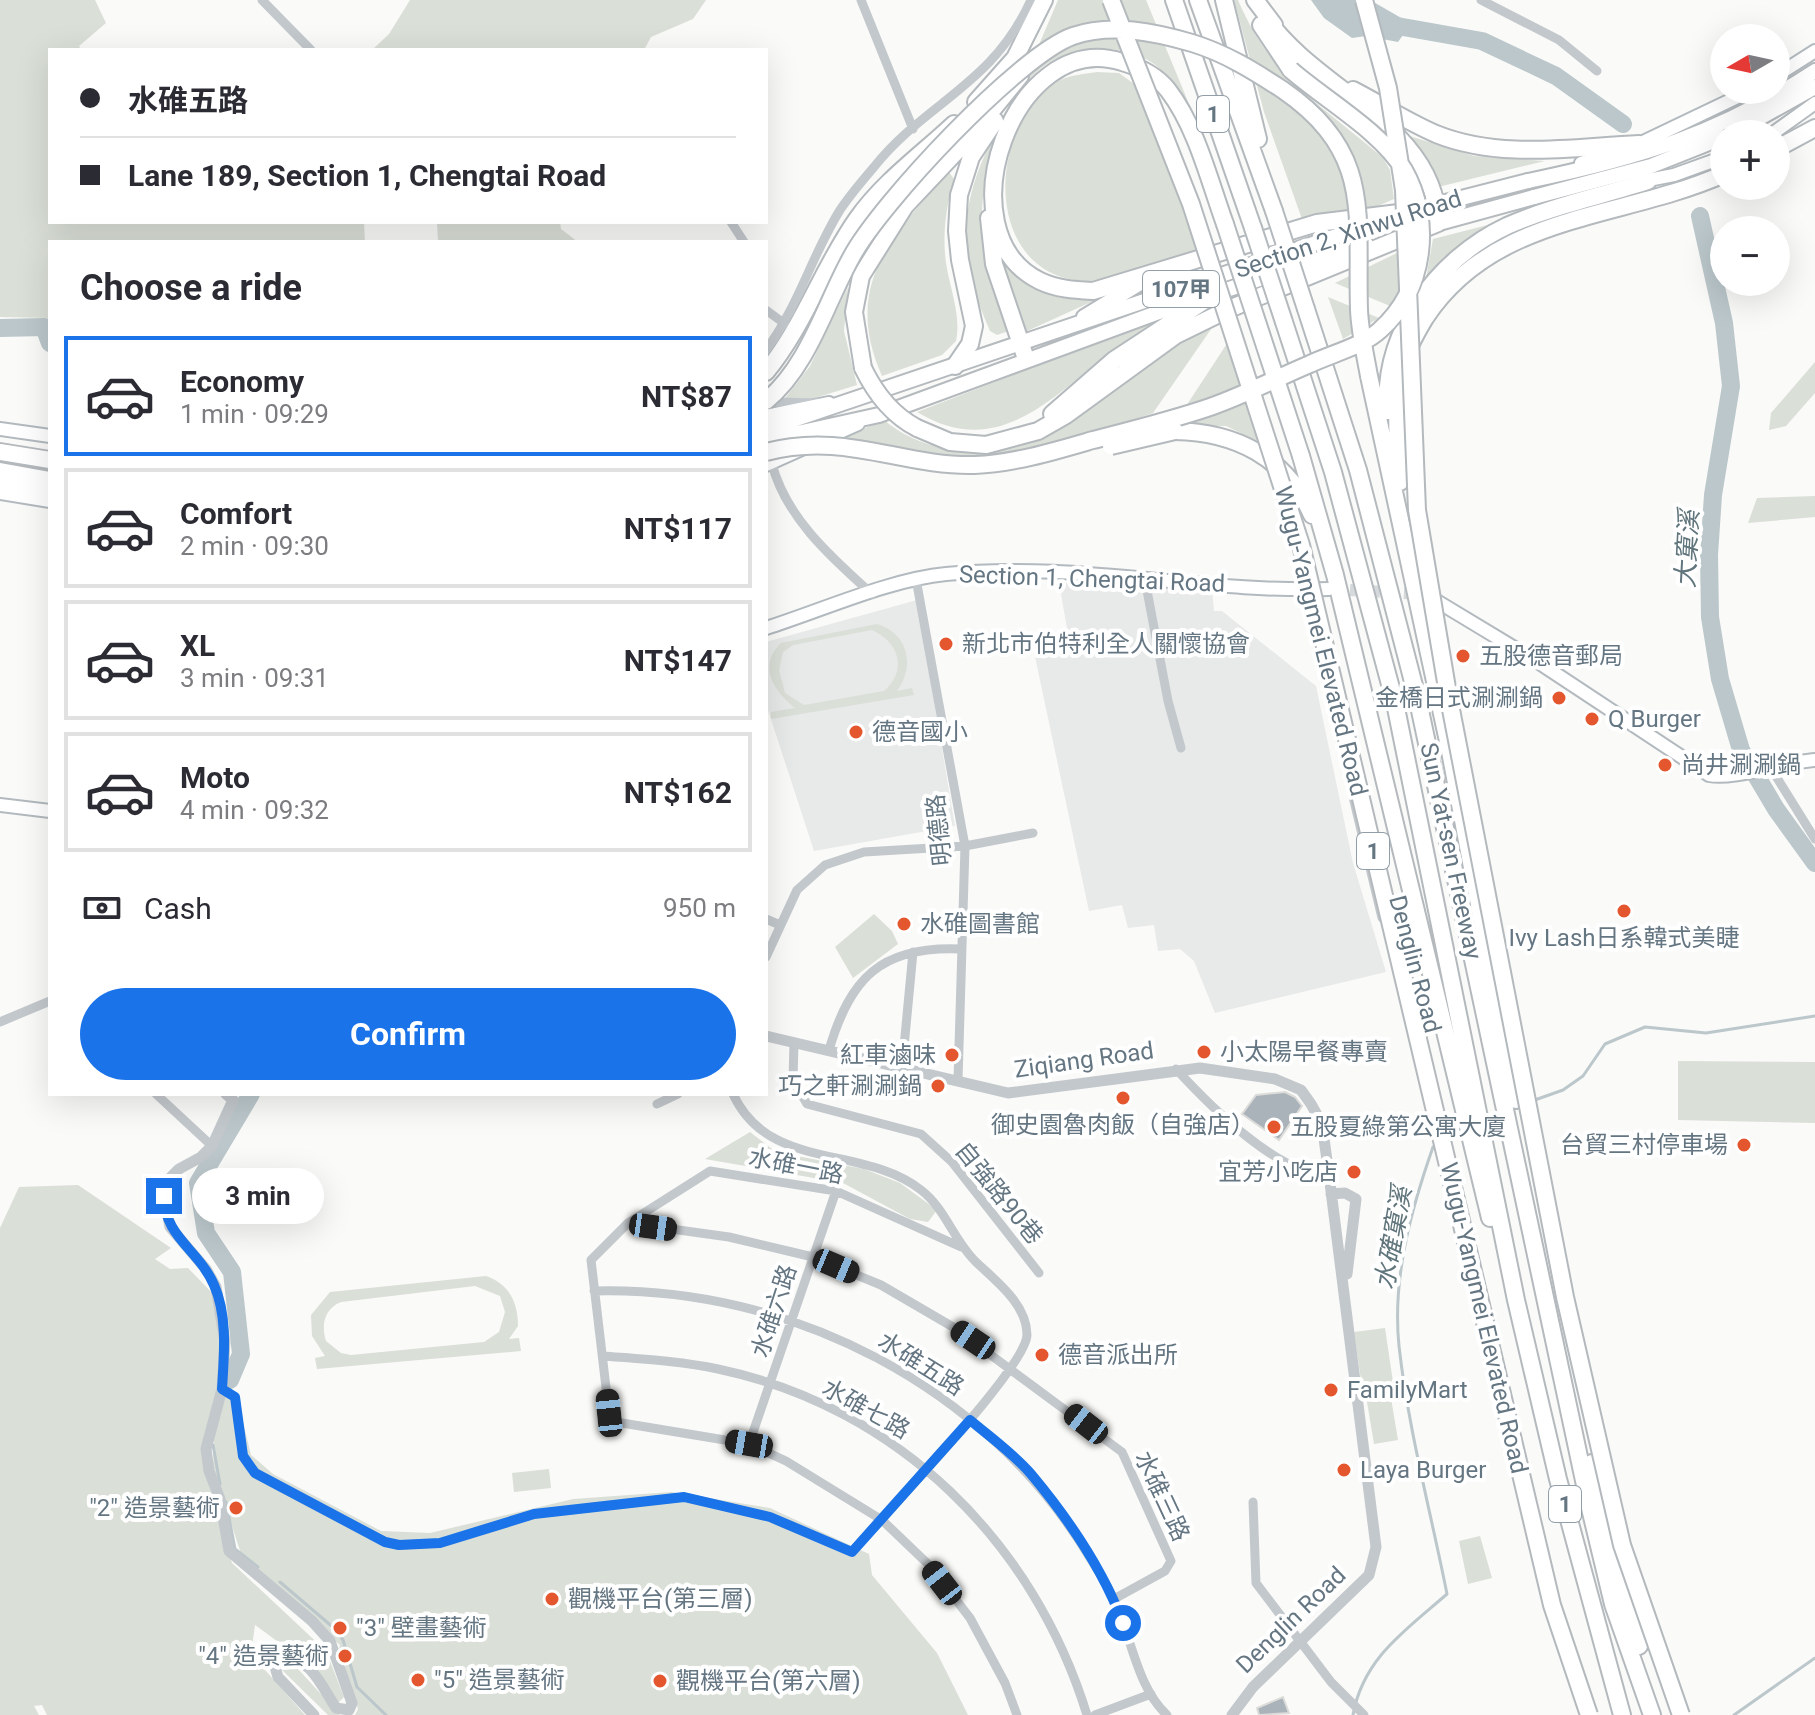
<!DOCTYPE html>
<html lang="en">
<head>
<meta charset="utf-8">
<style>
  :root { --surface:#fff; --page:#f7f7f7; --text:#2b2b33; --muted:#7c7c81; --line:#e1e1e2; --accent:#1a73e8 }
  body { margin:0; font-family:Roboto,"Noto Sans TC",sans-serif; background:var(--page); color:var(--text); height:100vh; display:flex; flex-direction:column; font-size:30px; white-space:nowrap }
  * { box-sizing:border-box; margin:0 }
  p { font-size:26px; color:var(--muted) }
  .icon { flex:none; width:44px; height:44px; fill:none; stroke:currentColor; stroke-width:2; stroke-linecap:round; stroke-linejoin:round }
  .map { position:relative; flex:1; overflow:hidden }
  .side { position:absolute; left:48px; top:240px; width:720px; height:856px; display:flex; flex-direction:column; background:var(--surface); border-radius:0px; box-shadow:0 8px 32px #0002 }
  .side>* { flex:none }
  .guide { position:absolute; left:48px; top:48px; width:720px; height:176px; border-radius:0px; box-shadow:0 8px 32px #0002; display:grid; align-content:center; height:176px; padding:0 32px; background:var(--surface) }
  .needle { width:52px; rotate:261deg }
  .buttons { position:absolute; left:1710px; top:24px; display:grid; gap:16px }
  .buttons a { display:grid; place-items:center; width:80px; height:80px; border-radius:50%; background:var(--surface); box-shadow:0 8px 32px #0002; font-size:40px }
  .end { position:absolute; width:36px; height:36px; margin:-18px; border:10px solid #1a73e8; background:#fff; box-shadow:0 0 0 4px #fff }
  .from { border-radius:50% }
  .bubble { position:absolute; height:56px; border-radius:28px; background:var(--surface); box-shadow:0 8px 32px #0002; font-size:26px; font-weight:700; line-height:56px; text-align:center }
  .car { position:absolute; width:24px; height:48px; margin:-24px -12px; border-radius:10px; box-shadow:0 0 6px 2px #0007; background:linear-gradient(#222 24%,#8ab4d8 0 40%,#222 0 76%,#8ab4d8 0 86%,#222 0) }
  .guide b { display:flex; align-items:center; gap:28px; height:76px; font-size:30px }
  .guide b+b { border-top:2px solid var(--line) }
  .guide i { width:20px; height:20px; background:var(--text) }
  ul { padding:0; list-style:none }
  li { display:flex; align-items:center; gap:24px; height:120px; margin:0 16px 12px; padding:0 16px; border:4px solid var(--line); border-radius:0px }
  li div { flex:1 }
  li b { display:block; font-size:30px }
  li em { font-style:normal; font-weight:700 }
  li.current { border-color:var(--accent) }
  li>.icon { width:72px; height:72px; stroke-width:1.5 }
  h2 { padding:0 32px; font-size:36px; line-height:96px }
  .pay { display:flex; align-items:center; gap:20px; height:88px; padding:0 32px; font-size:30px }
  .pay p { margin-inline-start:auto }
  .cta { display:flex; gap:16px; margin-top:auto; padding:16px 32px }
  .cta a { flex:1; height:92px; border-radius:48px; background:var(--accent); color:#fff; font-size:32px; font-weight:700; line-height:92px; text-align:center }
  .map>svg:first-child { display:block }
  .built { fill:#e8e9e9 }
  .green { fill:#dadfd7; fill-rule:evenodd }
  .water { fill:#bbc7cb }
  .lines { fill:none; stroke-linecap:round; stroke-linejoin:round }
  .stream { stroke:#bbc7cb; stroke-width:3 }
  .river { stroke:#bbc7cb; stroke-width:18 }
  .building { fill:#aab3b9; stroke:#dcdcda; stroke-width:2 }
  .secondary-tunnel { stroke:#d5d9db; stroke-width:12; stroke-dasharray:12 6; stroke-linecap:butt }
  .secondary-casing { stroke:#b3babf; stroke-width:16 }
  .primary-casing { stroke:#b5babe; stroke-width:18 }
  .trunk-casing { stroke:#b4b9bd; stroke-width:18 }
  .motorway-casing { stroke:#b4b9bd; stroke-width:20 }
  .minor { stroke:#c3c8cc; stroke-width:9 }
  .tertiary { stroke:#c3c8cc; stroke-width:11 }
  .secondary { stroke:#fff; stroke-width:12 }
  .primary { stroke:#fff; stroke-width:14 }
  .trunk { stroke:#fff; stroke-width:14 }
  .motorway { stroke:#fff; stroke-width:16 }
  .motorway-bridge-casing { stroke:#b4b9bd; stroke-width:20; stroke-linecap:butt }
  .motorway-bridge { stroke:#fff; stroke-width:16 }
  .route { stroke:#1a73e8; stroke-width:10 }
  .poi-dot { fill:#e4572e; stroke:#fff; stroke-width:3 }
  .labels { text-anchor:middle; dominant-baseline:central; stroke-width:8; stroke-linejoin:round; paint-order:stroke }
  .shield { fill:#fff; stroke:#939fa8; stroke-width:2 }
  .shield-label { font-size:22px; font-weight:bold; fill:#657683 }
  .street-label { font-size:24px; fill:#657683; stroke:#fff }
  .poi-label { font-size:24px; fill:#657683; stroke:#fff; text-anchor:start }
  .water-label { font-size:26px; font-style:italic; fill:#60757c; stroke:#fff }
</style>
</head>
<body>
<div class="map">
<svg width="1815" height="1715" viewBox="0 0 1815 1715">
  <rect width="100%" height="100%" fill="#fafaf8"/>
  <path class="built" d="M1059,582L1212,589L1214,611H1222L1316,686L1353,863L1386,972L1215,1013L1194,961L1180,949L1158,951L1154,925L1128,928L1122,905L1089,911L1034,652L1070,646Z
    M917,600L955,826L814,851L766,704V642Z"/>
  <path class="green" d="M0,0H95L106,23L79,46L81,50H50V222H364L365,242H50V318L0,317Z
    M410,0H706L693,19L651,37L644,50H372L389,34Z
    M1058,0H1146L1194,116C1184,101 1174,83 1161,70C1132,42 1076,43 1044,66C1036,72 1028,80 1021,87Z
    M1234,0H1238C1272,80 1321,104 1383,158L1390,170L1394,199L1308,236L1264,112Z
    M1097,72L1119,73L1137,86L1198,251C1171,259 1112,282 1087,281C1000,279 987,172 1027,113C1035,101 1043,88 1056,82C1069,75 1083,74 1097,72Z
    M1006,112C972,209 975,234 1009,331L997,335L990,331C951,243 962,193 1006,112Z
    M1400,133L1474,156L1545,161L1438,187Z
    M949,172L954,179C947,204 943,227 945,254C947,283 962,312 956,341L942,355L882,376C842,286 891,236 949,172Z
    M1511,219L1458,251L1426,278L1433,239Z
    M437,222H560L561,229L578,242H438Z
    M999,250C1037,303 1062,303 1122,288L1025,332Z
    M1399,252V294L1390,306L1335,283Z
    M848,287L844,331L857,385L776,410L810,366Z
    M1328,297L1379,318L1343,339Z
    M1161,318C1137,334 1113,350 1091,368C1037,412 988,455 917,412Z
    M1216,322L1153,413L1049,449L968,459L833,442L884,420C908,440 937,450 969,450C1068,450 1132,365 1216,322Z
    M1230,339L1264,444L1226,426H1173Z
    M1815,362V393L1786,426L1769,430L1771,413Z
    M1815,496V517L1748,523L1757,498Z
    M877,624C909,634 915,666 897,691L912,688L914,695L771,719V712L795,708C774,691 757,666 781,643ZM872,630C899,642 908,670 884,691L804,705L785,693L779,670L783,652L793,645Z
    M874,914L892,931L898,944L853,978L835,947Z
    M1678,1061L1815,1062V1123L1678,1120Z
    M750,1132L776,1152L864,1169L900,1183L937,1210L928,1222L910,1219L843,1183L705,1159Z
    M78,1185L171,1248L155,1259L170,1269L188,1268L217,1298L229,1359L219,1396L236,1393L251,1455L273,1474L381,1531L430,1533L573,1499L671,1492L770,1508L869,1554L872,1575L937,1653L968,1715H355L358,1709L339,1649L340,1645L277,1591L241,1554L213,1466L215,1416L208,1437L212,1494L232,1563L326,1651L344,1697L338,1703L292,1652L255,1625L251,1654L305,1715H47L42,1705L34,1706L39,1715H0V1228L19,1187Z
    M486,1276C509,1284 518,1302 518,1326L509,1339L519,1338L521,1351L317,1369L315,1358L325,1356L312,1336L311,1315L330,1292ZM475,1286L500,1296L505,1312L499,1332L484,1342L351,1355L341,1353L326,1341C321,1325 324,1309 341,1302Z
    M1385,1328L1394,1389L1363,1394L1354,1332Z
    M1390,1392L1398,1440L1374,1444L1366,1396Z
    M549,1469L551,1488L514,1492L512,1473Z
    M1480,1536L1492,1578L1468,1584L1459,1541Z
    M288,1664L299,1670L340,1715H328L282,1670Z"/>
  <path class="water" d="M1311,0H1370L1403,19L1408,28L1398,42L1366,36L1352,38L1324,18Z"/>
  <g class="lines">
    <path class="stream" d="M1532,1101L1563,1090L1583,1076L1605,1044L1645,1027L1706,1033L1815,1016
      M1484,1121L1499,1115
      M1448,1138L1462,1130
      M213,1445L220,1484
      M226,1502L235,1549L258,1567
      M280,1582L335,1629L343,1640L357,1687L386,1715
      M1353,1715C1363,1658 1406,1630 1447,1594C1431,1513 1408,1428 1399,1346C1392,1278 1411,1210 1433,1147L1438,1144
      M1734,1715L1815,1658"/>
    <path class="river" d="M1386,24L1482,41L1556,76L1623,124
      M1700,216L1724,323L1731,386L1713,495L1709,555L1710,617L1720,679L1741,750L1776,809L1815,863
      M0,328L44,327L50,343
      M230,1380L241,1354L232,1272L206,1233L198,1183L251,1094"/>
  </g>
  <path class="building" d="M1285,1092L1295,1097L1302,1106L1279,1140L1242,1114L1256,1095Z
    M1283,1697L1289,1713L1259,1715L1257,1708Z"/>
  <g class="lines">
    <path class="secondary-tunnel" d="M1332,589L1422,594"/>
    <g class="secondary-casing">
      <path id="secondary" d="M1776,76L1815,51
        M1772,134L1815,103
        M1581,163L1639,144L1752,90
        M1643,181L1674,175L1724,157
        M766,416L829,403
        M0,429L50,436
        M766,465L858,424
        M0,493L50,501
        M1425,594L1541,664L1709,775C1734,780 1784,762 1815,760
        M766,628C820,611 891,579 946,574C1074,561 1202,593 1329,589
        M0,805L50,811"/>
    </g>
    <g class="primary-casing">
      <path id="primary" d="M1426,207L1528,181
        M1428,226L1534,197
        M1084,317L1145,280
        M766,429L1387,219
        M766,440L879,415L1159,312L1366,244"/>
    </g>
    <g class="trunk-casing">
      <path id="trunk" d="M1731,134L1815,87
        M1528,181C1639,158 1719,134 1815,71
        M1534,197L1651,166L1724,137"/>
    </g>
    <g class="motorway-casing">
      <path id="motorway" d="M1174,0L1253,228
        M1198,0L1274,211
        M1224,0L1258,139
        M1255,0L1274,25
        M1261,25L1291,70
        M1353,90C1380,104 1408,122 1436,134C1501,160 1571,147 1639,144
        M976,102L1015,58L1044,0
        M1776,149L1815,128
        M989,218L994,264L1026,359
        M1225,224C1209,180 1197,128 1168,90C1157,76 1139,67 1122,62C1014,27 941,233 1040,281C1057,289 1074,290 1093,291L1317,223L1407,212
        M1306,309L1358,470L1418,701L1589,1504L1613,1604L1652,1715
        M1284,322L1333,472L1395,703L1516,1300L1558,1479L1622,1715
        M955,366L970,344L974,326L960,260L957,231L959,195L971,157L995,121
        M863,368L854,312L861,276L905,206L971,136L1020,76
        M766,372C804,326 823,267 857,219C884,181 921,155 954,124
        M1369,376L1449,746L1516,1100
        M1388,411C1382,333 1437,259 1507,226C1552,206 1602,196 1648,181
        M1052,414L1114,360L1213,295
        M917,428L950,442L986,445L1038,431L1066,415L1176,335L1229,309L1438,223C1435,125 1316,91 1266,18
        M1175,431C1235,432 1286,457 1312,515
        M0,452L50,460
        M1301,456L1335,575L1490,1218
        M0,471L50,480
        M1400,482C1398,444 1394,405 1402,367C1406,350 1416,333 1425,318C1494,213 1620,220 1724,174
        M0,484L50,492
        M1592,1463L1639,1646"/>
    </g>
    <path class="minor" d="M262,0L311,50
      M861,0L913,129
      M1481,0L1559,40L1597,71
      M731,222L744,242
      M766,310L785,324
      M766,350C798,307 812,255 840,210C850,195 862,181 874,167C927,101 992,86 1031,0
      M767,396L777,402L818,403
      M772,464C786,518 832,558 872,594
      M916,579L965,846L958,1080
      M1145,580L1168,701L1181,748
      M1769,765L1815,839
      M1349,780L1382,918
      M766,919L780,925
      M766,957L797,890L825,865L864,852L965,846L1033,833
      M0,1022L50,1001
      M794,1042L793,1080L807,1104L921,1134L952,1162L1039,1273
      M829,1050C850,978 881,946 960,949
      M902,1068L913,952
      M1176,1069C1209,1105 1279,1176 1329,1175
      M156,1094L212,1146
      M657,1104L678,1094
      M628,1223L729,1237L813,1257L881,1285L953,1327L1122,1452L1171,1561L1165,1571L1114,1599
      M961,1247L836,1191L710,1171L628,1223L591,1260L609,1413L616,1422L749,1444L786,1461L882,1520L929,1565L970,1618L1005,1683L1017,1715
      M594,1291C791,1286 987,1386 1090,1558C1098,1571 1108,1585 1114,1600C1131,1635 1137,1688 1167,1715
      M603,1356C641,1359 680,1361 718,1369C898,1407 1034,1542 1087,1715
      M222,1389L235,1397L243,1456L255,1473L385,1542L399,1545L440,1543L534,1514L684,1497L770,1517L852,1552C882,1517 1026,1368 1027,1335C1027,1304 996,1281 976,1262C954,1241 945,1208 921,1190C862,1144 769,1172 733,1094
      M749,1444L836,1191
      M1253,1502L1256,1583L1331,1682L1364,1715
      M1095,1715L1151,1694"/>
    <path class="tertiary" d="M766,1036L1008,1093L1200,1068L1275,1079L1301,1090L1311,1104L1322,1124L1329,1175L1376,1547L1369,1575L1253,1687L1232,1715
      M226,1094L233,1100L212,1146L201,1157L179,1169L170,1178L164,1196L170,1227L206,1269L216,1287L225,1342L222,1389L206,1449L209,1471L220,1499L229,1551L312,1621L330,1641L352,1703L349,1710L336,1708C322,1687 310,1655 281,1658L275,1667L278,1677L314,1715
      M1331,1194L1345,1193L1356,1199L1347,1274"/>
    <use href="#secondary" class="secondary"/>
    <use href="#primary" class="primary"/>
    <use href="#trunk" class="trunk"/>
    <use href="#motorway" class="motorway"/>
    <g class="motorway-bridge-casing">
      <path id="motorway-bridge" d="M1111,0L1191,204L1301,545L1552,1605L1589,1715
        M1364,0L1388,88L1404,190L1417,510L1448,694L1565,1297L1622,1545L1681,1715
        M1274,211L1306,309
        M1225,224L1301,456
        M1253,228L1284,322
        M863,368C875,393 892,415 917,428
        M766,401C809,366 826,302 852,256C880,204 1019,55 1073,36C1112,23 1154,32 1192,43C1225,53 1254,71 1283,90C1374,153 1356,214 1359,310C1360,332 1365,354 1369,376
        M1111,446L1175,431
        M766,452C845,431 902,467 975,465C1016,463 1055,451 1093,440C1132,430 1172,420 1210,407C1244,395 1277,378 1310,364C1331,354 1363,346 1380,330C1425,290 1433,221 1404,170C1382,132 1324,99 1291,70"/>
    </g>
    <use href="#motorway-bridge" class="motorway-bridge"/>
  </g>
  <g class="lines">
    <path class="route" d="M164,1196C164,1237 199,1250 214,1285C228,1316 224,1356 222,1389L235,1397L243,1456L255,1473L385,1542L399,1545L440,1543L534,1514L684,1497L770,1517L852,1552L970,1420C990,1437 1014,1454 1031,1474C1067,1517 1103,1570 1123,1623"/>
  </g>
  <g class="poi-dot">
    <circle cx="946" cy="644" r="8"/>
    <circle cx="1463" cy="656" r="8"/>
    <circle cx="1559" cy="698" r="8"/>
    <circle cx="1592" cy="719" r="8"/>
    <circle cx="856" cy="732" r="8"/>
    <circle cx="1665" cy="765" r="8"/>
    <circle cx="1624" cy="911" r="8"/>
    <circle cx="904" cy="924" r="8"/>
    <circle cx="1204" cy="1052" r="8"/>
    <circle cx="952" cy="1055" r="8"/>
    <circle cx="938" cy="1086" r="8"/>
    <circle cx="1123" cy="1098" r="8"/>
    <circle cx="1274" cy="1127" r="8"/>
    <circle cx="1744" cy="1145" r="8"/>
    <circle cx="1354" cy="1172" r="8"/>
    <circle cx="1042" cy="1355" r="8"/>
    <circle cx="1331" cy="1390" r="8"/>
    <circle cx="1344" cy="1470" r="8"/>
    <circle cx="236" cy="1508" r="8"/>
    <circle cx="552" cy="1599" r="8"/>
    <circle cx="340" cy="1628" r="8"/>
    <circle cx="345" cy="1656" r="8"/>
    <circle cx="418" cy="1680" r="8"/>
    <circle cx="660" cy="1681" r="8"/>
  </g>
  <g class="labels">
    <g class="shield">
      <rect x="1197" y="96" width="32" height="36" rx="6"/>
      <rect x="1143" y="271" width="76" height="36" rx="6"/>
      <rect x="1357" y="833" width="32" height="36" rx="6"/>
      <rect x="1549" y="1486" width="32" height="36" rx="6"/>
    </g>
    <g class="shield-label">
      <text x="1213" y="114">1</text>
      <text x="1181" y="289">107甲</text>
      <text x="1373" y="851">1</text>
      <text x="1565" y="1504">1</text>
    </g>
    <g class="street-label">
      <text transform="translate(1348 234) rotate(-18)">Section 2, Xinwu Road</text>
      <text transform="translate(1092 579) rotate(2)">Section 1, Chengtai Road</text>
      <text transform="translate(1321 641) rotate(76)">Wugu-Yangmei Elevated Road</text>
      <text transform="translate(939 830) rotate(-96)">明德路</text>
      <text transform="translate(1451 851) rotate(78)">Sun Yat-sen Freeway</text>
      <text transform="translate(1415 964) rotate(75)">Denglin Road</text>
      <text transform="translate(1084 1060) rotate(-8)">Ziqiang Road</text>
      <text transform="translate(796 1166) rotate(11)">水碓一路</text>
      <text transform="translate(999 1193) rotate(51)">自強路90巷</text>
      <text transform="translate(774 1311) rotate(-72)">水碓六路</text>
      <text transform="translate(1484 1318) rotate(77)">Wugu-Yangmei Elevated Road</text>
      <text transform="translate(921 1364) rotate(32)">水碓五路</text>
      <text transform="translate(866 1409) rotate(29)">水碓七路</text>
      <text transform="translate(1162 1496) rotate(65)">水碓三路</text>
      <text transform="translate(1291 1620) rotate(-44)">Denglin Road</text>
    </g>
    <g class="poi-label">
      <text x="962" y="644">新北市伯特利全人關懷協會</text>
      <text x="1479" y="656">五股德音郵局</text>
      <text x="1543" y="698" text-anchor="end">金橋日式涮涮鍋</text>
      <text x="1608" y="719">Q Burger</text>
      <text x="872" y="732">德音國小</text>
      <text x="1681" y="765">尚井涮涮鍋</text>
      <text x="920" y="924">水碓圖書館</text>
      <text x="1624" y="938" text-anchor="middle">Ivy Lash日系韓式美睫</text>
      <text x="1220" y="1052">小太陽早餐專賣</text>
      <text x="936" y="1055" text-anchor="end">紅車滷味</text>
      <text x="922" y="1086" text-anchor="end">巧之軒涮涮鍋</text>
      <text x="1123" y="1125" text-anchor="middle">御史園魯肉飯（自強店）</text>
      <text x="1290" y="1127">五股夏綠第公寓大廈</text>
      <text x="1728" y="1145" text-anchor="end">台貿三村停車場</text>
      <text x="1338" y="1172" text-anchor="end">宜芳小吃店</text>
      <text x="1058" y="1355">德音派出所</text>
      <text x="1347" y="1390">FamilyMart</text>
      <text x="1360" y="1470">Laya Burger</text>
      <text x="220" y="1508" text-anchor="end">"2" 造景藝術</text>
      <text x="568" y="1599">觀機平台(第三層)</text>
      <text x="356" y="1628">"3" 壁畫藝術</text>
      <text x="329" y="1656" text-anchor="end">"4" 造景藝術</text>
      <text x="434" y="1680">"5" 造景藝術</text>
      <text x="676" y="1681">觀機平台(第六層)</text>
    </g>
    <g class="water-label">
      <text transform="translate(1687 549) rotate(-87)">大窠溪</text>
      <text transform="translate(1393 1238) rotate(-80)">水確窠溪</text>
    </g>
  </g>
</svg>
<div class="buttons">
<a><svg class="needle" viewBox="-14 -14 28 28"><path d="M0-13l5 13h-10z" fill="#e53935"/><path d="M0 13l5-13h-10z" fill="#7c7c81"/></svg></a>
<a>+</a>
<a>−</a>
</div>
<i class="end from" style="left:1123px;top:1623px"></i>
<i class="end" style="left:164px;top:1196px"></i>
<div class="bubble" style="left:192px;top:1168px;width:132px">3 min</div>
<i class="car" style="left:653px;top:1227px;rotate:98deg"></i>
<i class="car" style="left:836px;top:1266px;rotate:113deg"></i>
<i class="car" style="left:973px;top:1340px;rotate:304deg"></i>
<i class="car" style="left:609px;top:1413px;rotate:354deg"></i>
<i class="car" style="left:1086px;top:1424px;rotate:308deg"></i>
<i class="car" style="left:749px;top:1444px;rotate:280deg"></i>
<i class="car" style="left:942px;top:1583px;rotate:322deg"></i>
<div class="guide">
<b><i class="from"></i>水碓五路</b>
<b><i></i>Lane 189, Section 1, Chengtai Road</b>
</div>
<section class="side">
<h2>Choose a ride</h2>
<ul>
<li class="current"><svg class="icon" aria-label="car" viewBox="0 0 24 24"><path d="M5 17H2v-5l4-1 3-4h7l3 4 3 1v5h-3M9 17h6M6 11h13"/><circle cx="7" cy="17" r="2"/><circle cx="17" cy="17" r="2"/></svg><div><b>Economy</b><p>1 min · 09:29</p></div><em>NT$87</em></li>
<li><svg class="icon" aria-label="car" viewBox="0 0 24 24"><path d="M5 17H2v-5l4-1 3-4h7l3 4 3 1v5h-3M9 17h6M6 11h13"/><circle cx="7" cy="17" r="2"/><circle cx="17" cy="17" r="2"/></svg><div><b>Comfort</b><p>2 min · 09:30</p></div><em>NT$117</em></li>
<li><svg class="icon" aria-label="car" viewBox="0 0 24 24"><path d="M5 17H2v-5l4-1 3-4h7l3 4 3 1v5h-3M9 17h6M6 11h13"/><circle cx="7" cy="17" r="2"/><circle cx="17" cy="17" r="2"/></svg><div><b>XL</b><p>3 min · 09:31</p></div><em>NT$147</em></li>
<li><svg class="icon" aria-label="car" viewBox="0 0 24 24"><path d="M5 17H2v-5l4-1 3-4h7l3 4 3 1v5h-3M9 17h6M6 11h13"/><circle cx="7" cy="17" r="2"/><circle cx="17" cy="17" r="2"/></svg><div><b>Moto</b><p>4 min · 09:32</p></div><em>NT$162</em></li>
</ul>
<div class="pay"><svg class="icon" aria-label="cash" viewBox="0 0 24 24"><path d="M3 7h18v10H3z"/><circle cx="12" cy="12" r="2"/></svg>Cash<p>950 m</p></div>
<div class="cta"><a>Confirm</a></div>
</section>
</div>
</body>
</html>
